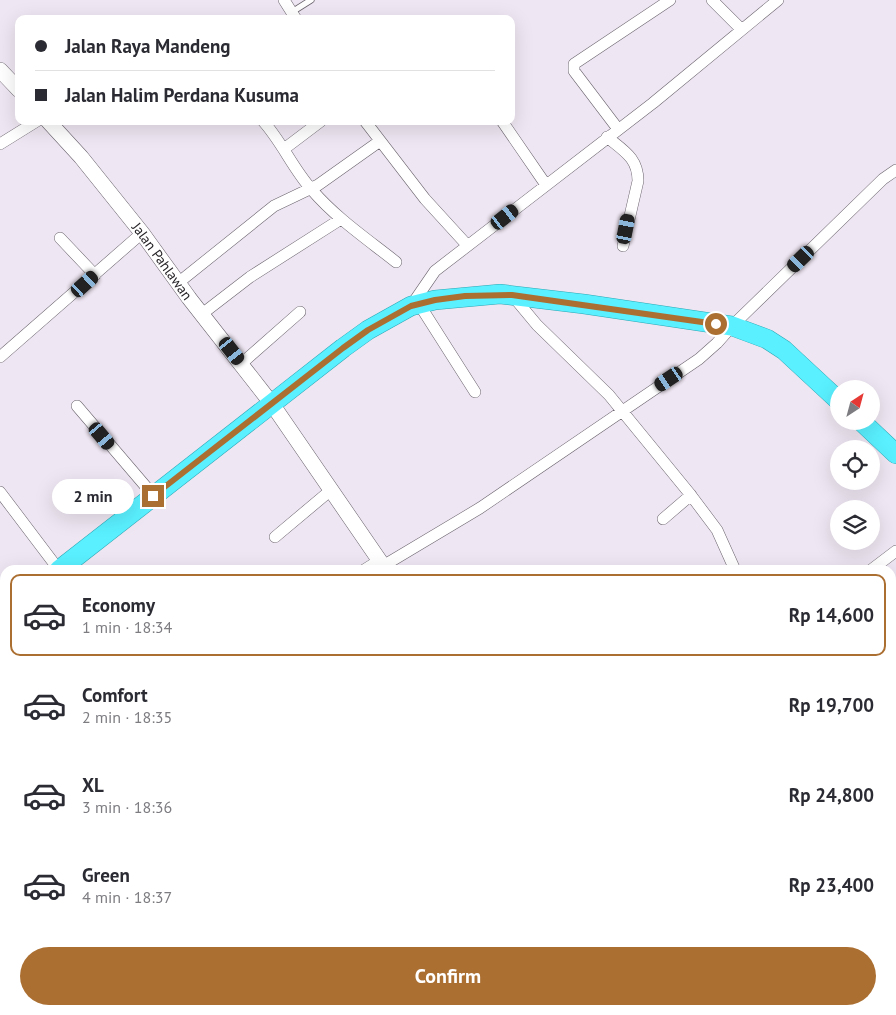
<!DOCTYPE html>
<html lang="en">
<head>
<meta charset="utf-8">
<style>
  :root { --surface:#fff; --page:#f7f7f7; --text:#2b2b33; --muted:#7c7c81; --line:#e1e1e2; --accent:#ab6f32 }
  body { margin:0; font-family:"PT Sans",sans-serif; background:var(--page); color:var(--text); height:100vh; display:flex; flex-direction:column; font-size:19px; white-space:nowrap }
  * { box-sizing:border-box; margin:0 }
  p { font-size:16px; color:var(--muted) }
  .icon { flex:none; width:28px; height:28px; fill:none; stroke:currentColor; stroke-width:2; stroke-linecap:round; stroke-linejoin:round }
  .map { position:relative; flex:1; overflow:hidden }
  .side { position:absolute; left:0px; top:565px; width:896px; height:450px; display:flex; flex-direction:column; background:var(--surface); border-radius:15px 15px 0 0; box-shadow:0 5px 20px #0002 }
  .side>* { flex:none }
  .hud { position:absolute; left:15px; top:15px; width:500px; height:110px; border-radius:10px; box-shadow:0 5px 20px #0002; display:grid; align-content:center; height:110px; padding:0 20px; background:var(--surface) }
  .needle { width:32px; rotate:36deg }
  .fabs { position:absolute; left:830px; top:380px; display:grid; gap:10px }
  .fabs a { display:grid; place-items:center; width:50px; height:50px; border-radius:50%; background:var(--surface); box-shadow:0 5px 20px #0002; font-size:25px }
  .end { position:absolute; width:22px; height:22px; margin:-11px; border:6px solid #ab6f32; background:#fff; box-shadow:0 0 0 2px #fff }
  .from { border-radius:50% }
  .bubble { position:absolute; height:35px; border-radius:18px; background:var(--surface); box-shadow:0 5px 20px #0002; font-size:16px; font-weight:700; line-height:35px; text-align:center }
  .car { position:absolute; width:15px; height:30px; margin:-15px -8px; border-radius:6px; box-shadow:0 0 4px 1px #0007; background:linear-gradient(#222 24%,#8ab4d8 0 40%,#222 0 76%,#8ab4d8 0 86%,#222 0) }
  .hud b { display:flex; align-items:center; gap:18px; height:48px; font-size:19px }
  .hud b+b { border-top:1px solid var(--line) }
  .hud i { width:12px; height:12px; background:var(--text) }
  ul { padding:9px 0 0; list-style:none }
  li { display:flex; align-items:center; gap:15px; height:82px; margin:0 10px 8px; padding:0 10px; border:2px solid transparent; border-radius:10px }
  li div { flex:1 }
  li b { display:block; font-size:19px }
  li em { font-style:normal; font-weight:700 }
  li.active { border-color:var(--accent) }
  li>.icon { width:45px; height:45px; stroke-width:1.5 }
  .action { display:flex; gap:10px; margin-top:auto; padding:10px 20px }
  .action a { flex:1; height:58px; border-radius:30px; background:var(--accent); color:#fff; font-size:20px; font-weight:700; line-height:58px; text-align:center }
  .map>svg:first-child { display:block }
  .building { fill:#c2b8c3 }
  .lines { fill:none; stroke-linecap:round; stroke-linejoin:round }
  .service-casing { stroke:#69626c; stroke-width:7 }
  .minor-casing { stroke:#69626c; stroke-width:12 }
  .secondary-casing { stroke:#69626c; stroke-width:16 }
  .trunk-casing { stroke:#2da6b4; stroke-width:20 }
  .service { stroke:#fff; stroke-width:5.5 }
  .minor { stroke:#fff; stroke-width:11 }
  .secondary { stroke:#fff; stroke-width:15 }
  .trunk { stroke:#5af0ff; stroke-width:19 }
  .route { stroke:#ab6f32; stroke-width:6 }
  .labels { text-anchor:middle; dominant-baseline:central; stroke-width:4; stroke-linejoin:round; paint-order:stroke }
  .street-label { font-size:14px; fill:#282529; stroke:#eee6f2 }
</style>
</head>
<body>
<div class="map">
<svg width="896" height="1015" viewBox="0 0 896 1015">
  <rect width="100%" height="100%" fill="#eee6f2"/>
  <path class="building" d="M86,1010H97L101,1015H87L84,1012Z
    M129,1010H142L137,1015H130L127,1012Z
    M180,1010H195L188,1015H180L178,1012Z"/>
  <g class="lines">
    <g class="service-casing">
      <path id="service" d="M292,12L311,0"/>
    </g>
    <g class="minor-casing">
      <path id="minor" d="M284,0L296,19
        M712,0L741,29
        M263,121C282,142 293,169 312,190C336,218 367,239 396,262
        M365,121L425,199L467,245
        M502,121L546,185
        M618,129L574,71V64L670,0
        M607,137C624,151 638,158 638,181L623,246
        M0,144L37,121
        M284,149L321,121
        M60,238L95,275
        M178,283L274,206L318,185L380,141
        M512,295L537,325L609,395L690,494L717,530L735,570
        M419,304L475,392
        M411,306L435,271L653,103L778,0
        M202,314L250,277L341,219
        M0,357L142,233
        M241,364L300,312
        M77,406L153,495
        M0,492L59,570
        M663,519L691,495
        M275,537L331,490
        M383,566L480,508L699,359L717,343L732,326L883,179L896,170
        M364,570L380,560
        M871,570L896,551
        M891,704L896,702
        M891,727L896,733
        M891,796L896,792
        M891,863L896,869
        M0,888L5,884
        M0,968L5,964
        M891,980L896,974
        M512,1010L517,1015
        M322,1015L327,1010
        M478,1015L484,1010
        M863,1015L867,1010"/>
    </g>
    <g class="secondary-casing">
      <g id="secondary">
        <path d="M0,70L19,90"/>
        <path id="s1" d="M48,121L81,157L142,233L189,298L272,404L386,570"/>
        <path d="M683,1010L687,1015"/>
      </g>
    </g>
    <g class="trunk-casing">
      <path id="trunk" d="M861,421L896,454
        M59,570L343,348L368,330L411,306L435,300L500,294L584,304L732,326L767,339L784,350L839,401
        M0,615L5,611"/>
    </g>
    <use href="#service" class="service"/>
    <use href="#minor" class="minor"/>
    <use href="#secondary" class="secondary"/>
    <use href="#trunk" class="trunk"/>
  </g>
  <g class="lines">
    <path class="route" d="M153,496L343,348L368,330L411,306L435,300L465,296L512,295L716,324"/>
  </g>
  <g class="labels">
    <g class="street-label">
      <text stroke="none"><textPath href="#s1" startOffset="181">Jalan Pahlawan</textPath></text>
    </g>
  </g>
</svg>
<div class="fabs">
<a><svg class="needle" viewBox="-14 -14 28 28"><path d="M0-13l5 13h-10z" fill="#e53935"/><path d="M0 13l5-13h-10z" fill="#7c7c81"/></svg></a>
<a><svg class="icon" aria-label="locate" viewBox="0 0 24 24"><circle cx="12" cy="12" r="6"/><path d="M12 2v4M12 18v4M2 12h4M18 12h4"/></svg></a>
<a><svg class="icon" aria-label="layers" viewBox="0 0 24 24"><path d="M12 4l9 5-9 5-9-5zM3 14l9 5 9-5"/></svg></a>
</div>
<i class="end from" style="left:716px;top:324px"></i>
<i class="end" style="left:153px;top:496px"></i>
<div class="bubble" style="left:52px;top:479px;width:82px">2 min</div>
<i class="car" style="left:505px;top:217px;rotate:52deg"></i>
<i class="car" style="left:626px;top:229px;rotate:11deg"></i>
<i class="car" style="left:801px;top:259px;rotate:226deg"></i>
<i class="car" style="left:85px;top:284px;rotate:48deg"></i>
<i class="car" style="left:232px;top:351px;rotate:142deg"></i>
<i class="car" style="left:669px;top:379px;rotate:236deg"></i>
<i class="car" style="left:102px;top:436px;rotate:140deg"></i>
<div class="hud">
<b><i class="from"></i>Jalan Raya Mandeng</b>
<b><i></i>Jalan Halim Perdana Kusuma</b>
</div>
<section class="side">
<ul>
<li class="active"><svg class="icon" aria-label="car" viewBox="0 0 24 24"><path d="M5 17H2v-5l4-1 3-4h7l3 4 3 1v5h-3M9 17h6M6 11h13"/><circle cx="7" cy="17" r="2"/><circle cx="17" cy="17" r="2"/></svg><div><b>Economy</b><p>1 min · 18:34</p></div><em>Rp 14,600</em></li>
<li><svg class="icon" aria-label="car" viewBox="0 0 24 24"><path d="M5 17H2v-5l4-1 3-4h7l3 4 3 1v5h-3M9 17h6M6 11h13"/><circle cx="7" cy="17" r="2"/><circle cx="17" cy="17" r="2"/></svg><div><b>Comfort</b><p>2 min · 18:35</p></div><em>Rp 19,700</em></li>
<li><svg class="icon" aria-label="car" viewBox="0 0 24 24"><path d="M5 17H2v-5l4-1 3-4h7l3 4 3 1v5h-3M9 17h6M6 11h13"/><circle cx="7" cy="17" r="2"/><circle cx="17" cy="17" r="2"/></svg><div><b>XL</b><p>3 min · 18:36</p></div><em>Rp 24,800</em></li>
<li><svg class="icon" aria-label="car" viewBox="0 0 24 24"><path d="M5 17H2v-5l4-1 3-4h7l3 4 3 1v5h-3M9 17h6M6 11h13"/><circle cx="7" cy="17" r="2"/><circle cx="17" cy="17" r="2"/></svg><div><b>Green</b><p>4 min · 18:37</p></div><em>Rp 23,400</em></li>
</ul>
<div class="action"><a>Confirm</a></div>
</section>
</div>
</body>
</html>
